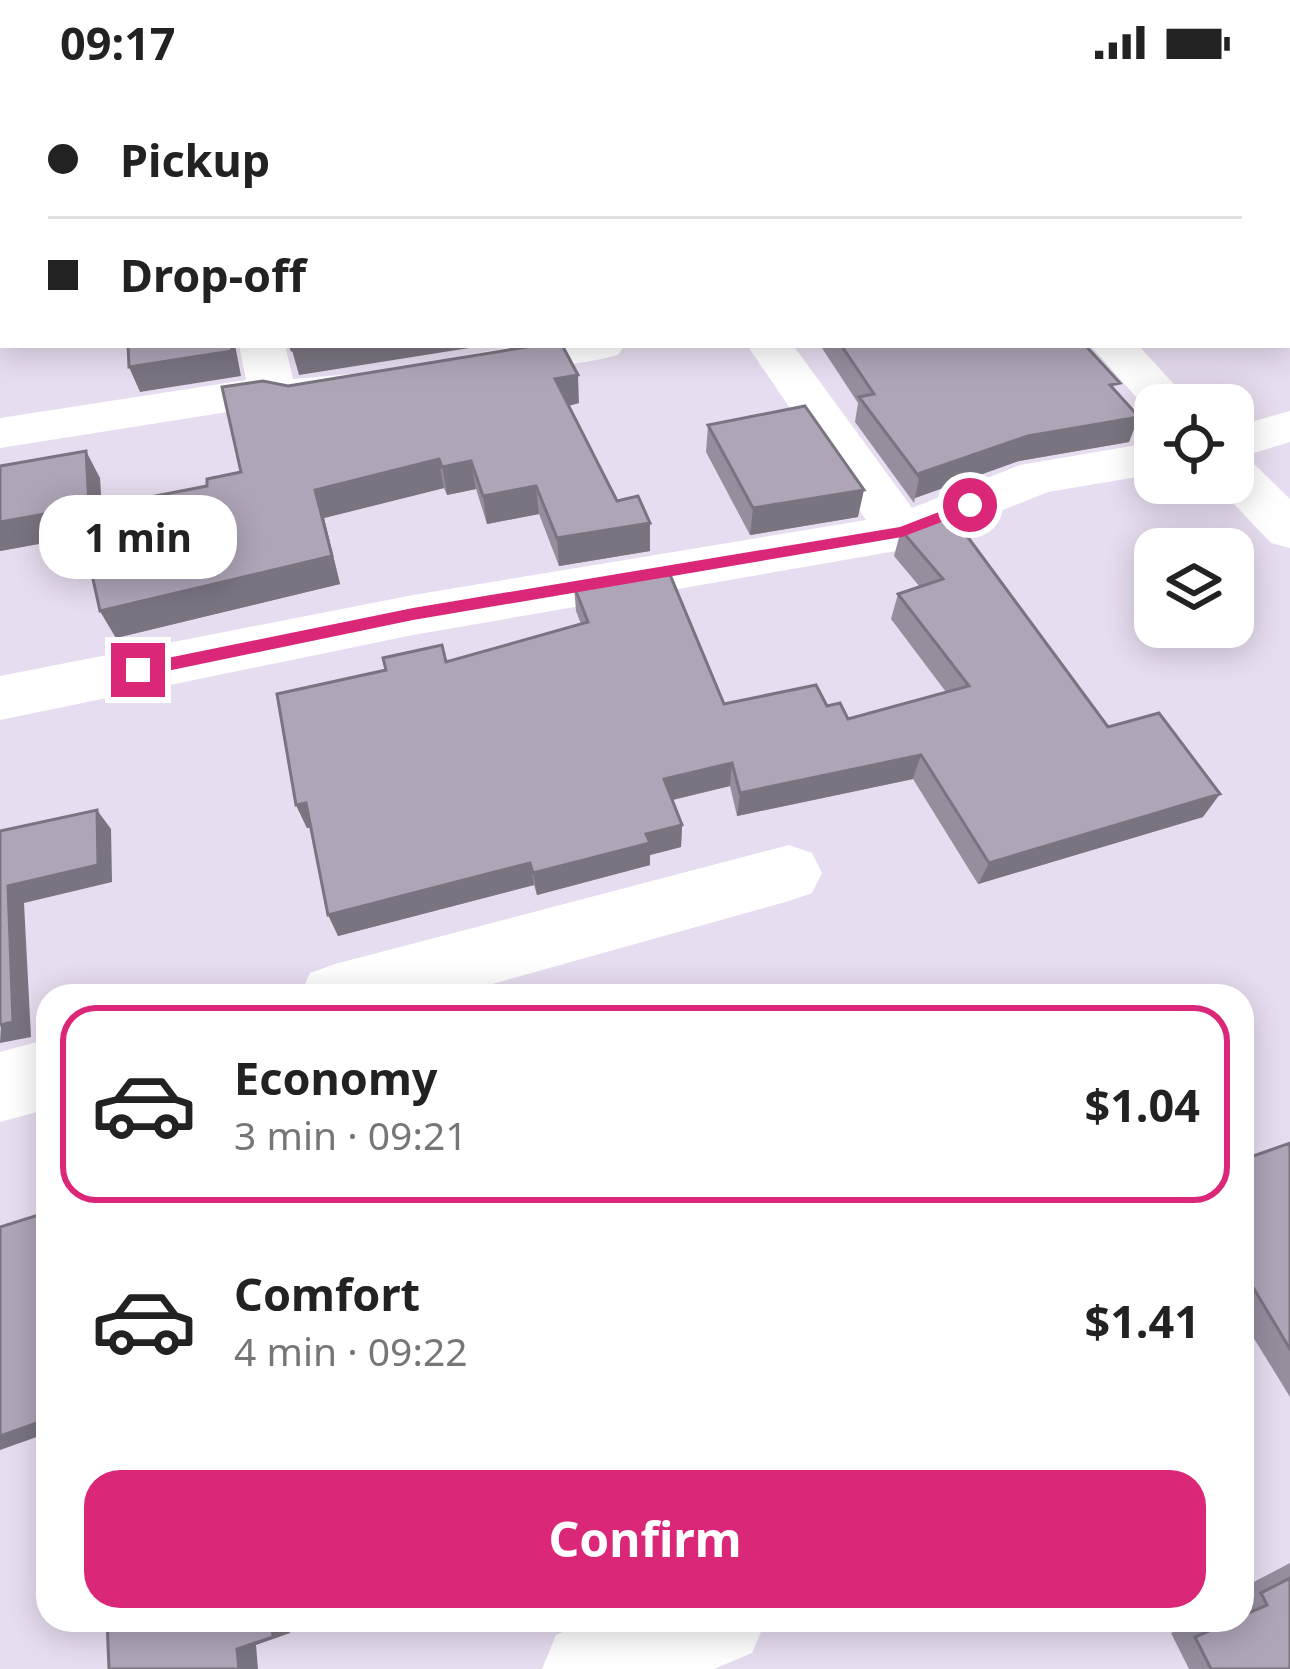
<!DOCTYPE html>
<html lang="en">
<head>
<meta charset="utf-8">
<style>
  :root { --surface:#fff; --page:#f6f6f6; --text:#222; --muted:#767676; --line:#e0e0e0; --accent:#db2777 }
  body { margin:0; font-family:"Noto Sans",sans-serif; background:var(--page); color:var(--text); height:100vh; display:flex; flex-direction:column; font-size:45px; white-space:nowrap }
  * { box-sizing:border-box; margin:0 }
  p { font-size:39px; color:var(--muted) }
  .icon { flex:none; width:66px; height:66px; fill:none; stroke:currentColor; stroke-width:2; stroke-linecap:round; stroke-linejoin:round }
  .map { position:relative; flex:1; overflow:hidden }
  .drawer { position:absolute; left:36px; top:900px; width:1218px; height:648px; display:flex; flex-direction:column; background:var(--surface); border-radius:36px; box-shadow:0 6px 30px #0003 }
  .drawer>* { flex:none }
  .guide { position:absolute; left:0px; top:0px; width:1290px; height:264px; box-shadow:0 6px 30px #0003; display:grid; align-content:center; height:264px; padding:0 48px; background:var(--surface) }
  .buttons { position:absolute; left:1134px; top:300px; display:grid; gap:24px }
  .buttons a { display:grid; place-items:center; width:120px; height:120px; border-radius:24px; background:var(--surface); box-shadow:0 6px 30px #0003; font-size:60px }
  .end { position:absolute; width:54px; height:54px; margin:-27px; border:15px solid #db2777; background:#fff; box-shadow:0 0 0 6px #fff }
  .from { border-radius:50% }
  .bubble { position:absolute; height:84px; border-radius:36px; background:var(--surface); box-shadow:0 6px 30px #0003; font-size:39px; font-weight:700; line-height:84px; text-align:center }
  .guide b { display:flex; align-items:center; gap:42px; height:114px; font-size:45px }
  .guide b+b { border-top:3px solid var(--line) }
  .guide i { width:30px; height:30px; background:var(--text) }
  ul { padding:21px 0 0; list-style:none }
  li { display:flex; align-items:center; gap:36px; height:198px; margin:0 24px 18px; padding:0 24px; border:6px solid transparent; border-radius:36px }
  li div { flex:1 }
  li b { display:block; font-size:45px }
  li em { font-style:normal; font-weight:700 }
  li.current { border-color:var(--accent) }
  li>.icon { width:108px; height:108px; stroke-width:1.5 }
  .cta { display:flex; gap:24px; margin-top:auto; padding:24px 48px }
  .cta a { flex:1; height:138px; border-radius:36px; background:var(--accent); color:#fff; font-size:48px; font-weight:700; line-height:138px; text-align:center }
  .status { display:flex; justify-content:space-between; align-items:center; height:84px; padding:0 60px; background:var(--surface); direction:ltr }
  .status svg { height:33px; fill:currentColor }
  .map>svg:first-child { display:block }
  .lines { fill:none; stroke-linecap:round; stroke-linejoin:round }
  .minor { fill:#fff; fill-rule:evenodd }
  .wall { fill:#968e9d }
  .shaded-wall { fill:#7a7480 }
  .building { fill:#aea5b7; stroke:#7a7480; stroke-width:3 }
  .route { fill:#db2777 }
</style>
</head>
<body>
<div class="status"><b>09:17</b><svg viewBox="0 0 49 12"><path d="M0 12V9h3v3zM5 12V6h3v6zM10 12V3h3v9zM15 12V0h3v12zM26 1h20v11H26zM47 4h2v5h-2z"/></svg></div>
<div class="map">
<svg width="1290" height="1585" viewBox="0 0 1290 1585">
  <rect width="100%" height="100%" fill="#e7ddf0"/>
  <g class="lines">
    <path class="minor" d="M381,0H435L379,3Z
      M854,0H891L893,3H856Z
      M239,261H285L293,295L352,290L369,294L376,304L369,314L312,326L272,321L0,364V334L246,296Z
      M520,261H625L618,271L602,275L478,296L462,292L455,282L462,272Z
      M747,261H793L912,424L1020,381L1155,358V390L1048,408L902,466L413,551L0,636V592L413,511L866,436Z
      M1090,261H1138L1193,321H1155L1152,331Z
      M1290,327V358L1237,374L1251,377L1290,415V464L1271,459L1214,399H1233V343Z
      M789,761L812,769L822,789L812,809L789,817L449,912H300L310,889L335,880Z
      M48,955V1025L0,1038V968Z
      M592,1536H766L752,1569L714,1585H542L556,1551Z"/>
  </g>
  <path class="wall" d="M921,0H1290V197L1287,195V3H924Z
    M820,261H1085L1117,308L1129,358L1019,377L915,414L914,419L855,338L858,319Z
    M288,302L579,319L569,322L617,417L650,439V467L559,482L539,430L487,440L476,405L447,411L444,404L324,434L340,500L116,554L100,527L84,452L0,467V382L100,394L101,422L207,402L241,388Z
    M708,341L858,433L750,451L706,368Z
    M901,446L1203,733L978,800L913,695L737,732L730,702L672,716L682,741L681,763L650,771V781L537,811L534,801L338,852L311,743L307,744L296,721L446,578L581,540L576,527L574,502L724,620L827,622L848,635L946,608L891,535L898,510L920,503L894,472Z
    M1290,1059V1313L1242,1235V1076Z
    M1290,1479V1585H1189L1171,1549L1202,1536H1242V1504Z"/>
  <path class="shaded-wall" d="M0,226L3,228V250L0,251Z
    M231,261H235L241,292L140,308L129,283Z
    M324,261H488L299,291L292,266Z
    M578,291L579,319L557,324L555,295Z
    M1139,333L1129,358L1019,377L915,414L920,389L1028,352Z
    M86,367L100,394L103,448L0,467V438Z
    M439,375L444,404L324,434L340,500L116,554L100,527L315,406Z
    M471,377L476,405L447,411L442,383Z
    M536,402L539,430L487,440L483,412Z
    M864,406L858,433L750,451L753,424Z
    M650,439V467L559,482L557,454Z
    M921,671L913,695L737,732L740,709Z
    M732,679L730,702L664,718V695Z
    M1220,710L1203,733L978,800L989,779Z
    M306,719L317,742L307,744L296,721Z
    M97,726L111,745L112,798L24,819L31,953L0,959L8,802Z
    M682,741L681,763L650,771V781L537,811L533,789L646,750Z
    M530,779L534,801L338,852L328,831Z
    M48,1335V1349L0,1366V1352Z
    M271,1536H288L290,1549L256,1561L258,1585H239L237,1565Z"/>
  <path class="building" d="M0,0H296L298,3H3V228H0Z
    M481,0H841L843,3H463Z
    M949,0H1290V163L1287,160V3H953Z
    M128,261H231L232,267L129,283Z
    M290,261H324L292,266Z
    M539,261H562L578,291L555,295L617,417L638,412L650,439L557,454L536,402L483,412L471,377L442,383L439,375L315,406L332,472L100,527L78,427L207,402V395L241,388L222,303L263,297L288,302Z
    M841,261H1085L1120,299L1110,301L1139,333L1028,352L920,389V394L859,313L874,310Z
    M805,322L864,406L753,424L708,341Z
    M86,367L89,422L0,438V382Z
    M950,429L1108,643L1159,629L1220,710L989,779L921,671L740,709L732,679L664,695L682,741L646,750L650,759L533,789L530,779L328,831L306,719L296,721L277,610L386,586L383,574L442,561L446,578L588,538L574,502L668,486L724,620L816,601L827,622L840,619L848,635L969,602L898,510L943,495L901,446Z
    M97,726L98,781L8,802L13,938L0,941V747Z
    M1290,1059V1265L1242,1185V1076Z
    M48,1128V1335L0,1352V1143Z
    M1290,1494V1585H1211L1195,1553L1234,1536H1242V1532L1267,1521L1261,1509Z
    M107,1536H271L273,1553L237,1565L239,1585H109Z"/>
  <path class="route" d="M970,416L978,421L976,425L902,453L413,536L138,593L129,586L138,580L413,524L900,443Z"/>
</svg>
<div class="buttons">
<a><svg class="icon" aria-label="locate" viewBox="0 0 24 24"><circle cx="12" cy="12" r="6"/><path d="M12 2v4M12 18v4M2 12h4M18 12h4"/></svg></a>
<a><svg class="icon" aria-label="layers" viewBox="0 0 24 24"><path d="M12 4l9 5-9 5-9-5zM3 14l9 5 9-5"/></svg></a>
</div>
<i class="end from" style="left:970px;top:421px"></i>
<i class="end" style="left:138px;top:586px"></i>
<div class="bubble" style="left:39px;top:411px;width:198px">1 min</div>
<div class="guide">
<b><i class="from"></i>Pickup</b>
<b><i></i>Drop-off</b>
</div>
<section class="drawer">
<ul>
<li class="current"><svg class="icon" aria-label="car" viewBox="0 0 24 24"><path d="M5 17H2v-5l4-1 3-4h7l3 4 3 1v5h-3M9 17h6M6 11h13"/><circle cx="7" cy="17" r="2"/><circle cx="17" cy="17" r="2"/></svg><div><b>Economy</b><p>3 min · 09:21</p></div><em>$1.04</em></li>
<li><svg class="icon" aria-label="car" viewBox="0 0 24 24"><path d="M5 17H2v-5l4-1 3-4h7l3 4 3 1v5h-3M9 17h6M6 11h13"/><circle cx="7" cy="17" r="2"/><circle cx="17" cy="17" r="2"/></svg><div><b>Comfort</b><p>4 min · 09:22</p></div><em>$1.41</em></li>
</ul>
<div class="cta"><a>Confirm</a></div>
</section>
</div>
</body>
</html>
